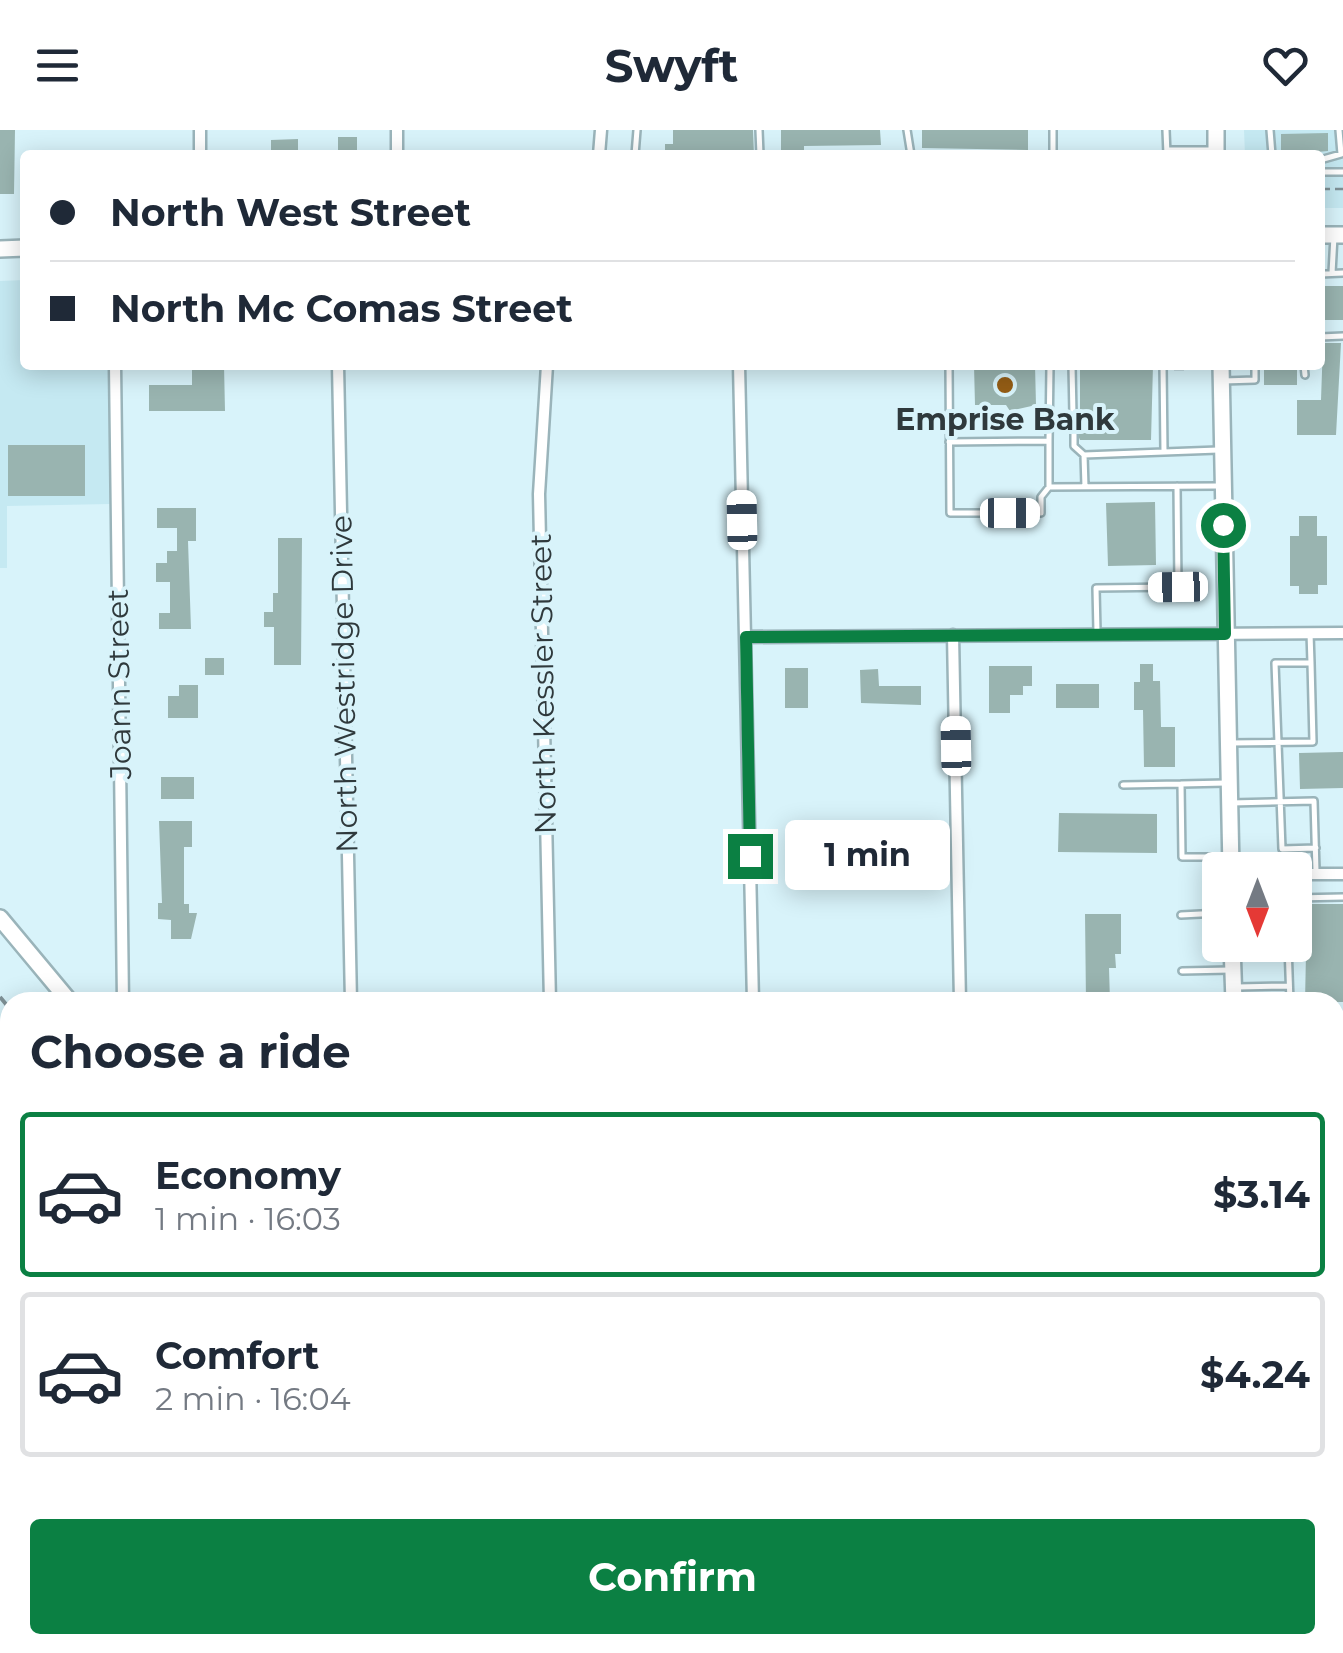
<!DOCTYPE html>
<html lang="en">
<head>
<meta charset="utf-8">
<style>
  :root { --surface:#fff; --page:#f6f6f7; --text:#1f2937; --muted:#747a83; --line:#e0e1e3; --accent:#0b8043 }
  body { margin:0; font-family:Montserrat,sans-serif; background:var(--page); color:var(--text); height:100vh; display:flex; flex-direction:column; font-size:38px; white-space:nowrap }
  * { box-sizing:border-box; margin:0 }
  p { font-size:32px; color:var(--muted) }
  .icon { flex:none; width:55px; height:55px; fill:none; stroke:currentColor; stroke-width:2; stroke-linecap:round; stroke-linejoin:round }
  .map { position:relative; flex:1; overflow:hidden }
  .sheet { position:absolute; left:0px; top:862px; width:1345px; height:662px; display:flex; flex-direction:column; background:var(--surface); border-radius:30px 30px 0 0; box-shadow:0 5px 25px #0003 }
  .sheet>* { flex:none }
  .hud { position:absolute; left:20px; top:20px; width:1305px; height:220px; border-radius:10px; box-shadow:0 5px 25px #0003; display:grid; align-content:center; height:220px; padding:0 30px; background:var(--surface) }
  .needle { width:65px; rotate:180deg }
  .controls { position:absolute; left:1202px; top:722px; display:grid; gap:20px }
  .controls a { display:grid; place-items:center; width:110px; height:110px; border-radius:10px; background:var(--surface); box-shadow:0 5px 25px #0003; font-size:50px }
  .end { position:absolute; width:45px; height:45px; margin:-22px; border:12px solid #0b8043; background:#fff; box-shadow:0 0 0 5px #fff }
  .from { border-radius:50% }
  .bubble { position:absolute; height:70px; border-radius:10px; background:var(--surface); box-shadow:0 5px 25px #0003; font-size:32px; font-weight:700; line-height:70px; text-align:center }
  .car { position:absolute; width:30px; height:60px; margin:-30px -15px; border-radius:12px; box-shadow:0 0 8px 2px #0007; background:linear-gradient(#fff 24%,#345 0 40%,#fff 0 76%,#345 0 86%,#fff 0) }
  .hud b { display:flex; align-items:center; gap:35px; height:95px; font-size:38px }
  .hud b+b { border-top:2px solid var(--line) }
  .hud i { width:25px; height:25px; background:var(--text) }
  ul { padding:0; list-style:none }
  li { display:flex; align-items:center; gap:30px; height:165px; margin:0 20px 15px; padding:0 10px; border:5px solid var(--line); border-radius:10px }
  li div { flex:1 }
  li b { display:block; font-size:38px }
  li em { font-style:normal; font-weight:700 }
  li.selected { border-color:var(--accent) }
  li>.icon { width:90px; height:90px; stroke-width:1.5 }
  h2 { padding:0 30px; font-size:45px; line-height:120px }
  .action { display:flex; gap:20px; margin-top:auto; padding:20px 30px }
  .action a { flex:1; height:115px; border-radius:10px; background:var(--accent); color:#fff; font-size:40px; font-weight:700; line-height:115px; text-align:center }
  header { display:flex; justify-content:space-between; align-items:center; height:130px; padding:0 30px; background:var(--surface); font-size:45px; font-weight:700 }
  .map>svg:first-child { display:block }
  .built { fill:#c5e9f2 }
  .building { fill:#99b4b0 }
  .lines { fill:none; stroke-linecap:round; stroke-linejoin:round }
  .lane-casing { stroke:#9ab4ba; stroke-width:10 }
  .street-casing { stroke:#9ab4ba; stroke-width:15 }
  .secondary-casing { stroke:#9ab4ba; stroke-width:20 }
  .path { stroke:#7f9196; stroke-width:2.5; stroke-dasharray:10 5; stroke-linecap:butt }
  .lane { stroke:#fff; stroke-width:5 }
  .street { stroke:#fff; stroke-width:10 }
  .secondary { stroke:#fff; stroke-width:15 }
  .rail { stroke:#809297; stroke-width:4; stroke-dasharray:20 10; stroke-linecap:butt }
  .route { stroke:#0b8043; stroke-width:12 }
  .poi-dot { fill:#945d15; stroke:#d8f3fa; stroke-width:4 }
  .labels { text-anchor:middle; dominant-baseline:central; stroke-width:8; stroke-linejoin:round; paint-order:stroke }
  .poi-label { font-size:30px; font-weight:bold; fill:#2f393c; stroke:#d8f3fa }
  .street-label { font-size:30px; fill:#2f393c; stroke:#d8f3fa }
</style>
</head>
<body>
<header><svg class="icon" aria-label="menu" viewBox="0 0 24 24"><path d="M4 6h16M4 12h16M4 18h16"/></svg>Swyft<svg class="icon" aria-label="heart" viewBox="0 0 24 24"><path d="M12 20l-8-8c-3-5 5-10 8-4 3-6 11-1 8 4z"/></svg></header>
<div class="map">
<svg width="1343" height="1523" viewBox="0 0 1343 1523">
  <rect width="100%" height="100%" fill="#d8f3fa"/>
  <path class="built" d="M1244,0H1343V78H1320V25H1245Z
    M25,150V235H108L110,374L7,376V438H0V151Z"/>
  <path class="building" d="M0,0H15L14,64H0Z
    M673,0H753L754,25H665V14H673Z
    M781,0H880L881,15L804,16V24H781Z
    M922,0H1028V20L922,18Z
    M1328,3V21L1281,25V4Z
    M338,7H357V25H338Z
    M298,9V25H271V10Z
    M1320,156H1343V190H1320Z
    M1323,213H1341L1336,305H1297V270H1321Z
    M192,235H224L225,281H149V255H192Z
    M974,235H1035L1036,275L1010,281L1006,275H975Z
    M1080,235H1153L1151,310H1080L1075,298L1068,304L1067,289L1074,292L1080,286Z
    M1264,235H1297V255H1264Z
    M8,315H85V366H8Z
    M1155,372L1156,435L1108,436L1106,373Z
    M157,378H196V411H188L191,499H159V483H170V452H156V433H167V421H177V398H157Z
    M1299,386H1317V406H1327V455H1318V464H1299V456H1290V406H1299Z
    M278,408H302L301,535H274V497H264V482H273V463H278Z
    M205,528H224V545H205Z
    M1140,534H1153V551H1160L1161,597H1175V637H1144L1143,580H1134V552H1140Z
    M989,536H1032V556H1023V565H1010V583H989Z
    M785,538H808V578H785Z
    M878,539L879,556H921V575L861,573L860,540Z
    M1056,554H1099V578H1056Z
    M179,555H198V588H168V566H179Z
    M1343,622V658L1300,659L1299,623Z
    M161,647H194V669H161Z
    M1059,683L1157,684V723L1058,722Z
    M159,691H192V717H184V774H189V783H197L191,809H171V790L158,789V773H162Z
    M1307,774H1343V872H1305Z
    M1085,784H1121V824H1115L1116,838H1109L1110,872H1086Z"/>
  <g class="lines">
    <g class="lane-casing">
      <path id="lane" d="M759,0L760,25
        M907,0L911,25
        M1166,0L1167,25
        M1270,0L1272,25
        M1167,20H1213
        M635,25L637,0
        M1053,25V0
        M1320,30L1341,24L1339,0
        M1320,42H1343
        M1332,143L1334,106
        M1320,144L1343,143
        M1320,207L1343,206
        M949,235L950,383H1041V367L1049,357L1218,356
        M1072,235L1073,286
        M1163,235L1164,322L1218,320
        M1304,235L1305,245
        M1223,251L1255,250V235
        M1074,304V316L1084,325
        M1049,311L1050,235
        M949,312L1049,311V357
        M1085,357L1084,325L1164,322
        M1097,502L1096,458L1178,457L1177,356
        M1310,503L1311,533H1275L1282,719L1316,718
        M1230,613L1313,612L1311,533
        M1226,653L1181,654L1182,727H1228
        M1123,655L1181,654
        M1231,673L1314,671L1316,741
        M1295,768L1343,767
        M1181,785L1220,783
        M1288,815L1290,872
        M1182,841L1230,840
        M1237,857L1289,856
        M1130,872H1195
        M1335,894H1343
        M1335,898H1343
        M1335,942H1343
        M1335,1001H1343
        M1335,1049H1343
        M0,1062L10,1088
        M1335,1086H1339
        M1335,1148H1343
        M1335,1507H1343
        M1292,1515V1523"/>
    </g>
    <g class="street-casing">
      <path id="street" d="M200,0V25
        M397,0V25
        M599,25L601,0
        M115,235L123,872
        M338,235L351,872
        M547,235L539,364L550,872
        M739,235L753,872
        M953,505L960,872
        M745,507L1343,503
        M1295,744H1343
        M1335,973H1343
        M0,1153H10
        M0,1367H10
        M474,1515L481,1523
        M1000,1515V1523"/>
    </g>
    <g class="secondary-casing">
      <path id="secondary" d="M1216,0V25
        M1320,105H1343
        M0,119L25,118
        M1221,235L1231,740
        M0,788L70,872
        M1232,815L1234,872
        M603,1515L610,1523
        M1248,1515V1523"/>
    </g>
    <path class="path" d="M1320,59H1343
      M1174,239H1188
      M1335,957H1343"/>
    <use href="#lane" class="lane"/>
    <use href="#street" class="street"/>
    <use href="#secondary" class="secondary"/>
    <path class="rail" d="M0,867L10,879
      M536,1515L543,1523"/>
  </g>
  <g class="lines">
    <path class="route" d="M750,726L746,507L1225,504L1223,395"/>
  </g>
  <circle class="poi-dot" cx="1005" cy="255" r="10"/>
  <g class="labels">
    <g class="poi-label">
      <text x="1005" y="289">Emprise Bank</text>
    </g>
    <g class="street-label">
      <text transform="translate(119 554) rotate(-91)">Joann Street</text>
      <text transform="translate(344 554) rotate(-91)">North Westridge Drive</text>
      <text transform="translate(543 554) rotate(-91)">North Kessler Street</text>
    </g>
  </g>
</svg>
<div class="controls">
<a><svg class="needle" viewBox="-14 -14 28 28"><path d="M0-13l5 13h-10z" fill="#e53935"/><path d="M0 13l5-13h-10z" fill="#747a83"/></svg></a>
</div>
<i class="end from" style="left:1223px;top:395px"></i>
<i class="end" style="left:750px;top:726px"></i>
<div class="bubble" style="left:785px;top:690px;width:165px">1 min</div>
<i class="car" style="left:1010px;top:383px;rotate:90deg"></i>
<i class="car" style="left:742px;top:390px;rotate:359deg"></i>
<i class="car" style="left:1178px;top:457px;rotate:269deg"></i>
<i class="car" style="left:956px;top:616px;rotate:359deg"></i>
<div class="hud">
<b><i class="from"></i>North West Street</b>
<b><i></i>North Mc Comas Street</b>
</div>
<section class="sheet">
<h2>Choose a ride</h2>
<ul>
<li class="selected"><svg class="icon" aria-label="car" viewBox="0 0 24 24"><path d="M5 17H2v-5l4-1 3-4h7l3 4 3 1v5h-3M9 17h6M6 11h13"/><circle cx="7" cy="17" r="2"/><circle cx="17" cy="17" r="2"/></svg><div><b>Economy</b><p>1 min · 16:03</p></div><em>$3.14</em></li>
<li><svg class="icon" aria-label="car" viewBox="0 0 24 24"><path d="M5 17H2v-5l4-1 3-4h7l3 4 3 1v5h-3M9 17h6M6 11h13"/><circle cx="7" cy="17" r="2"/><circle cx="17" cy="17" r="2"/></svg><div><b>Comfort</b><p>2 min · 16:04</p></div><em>$4.24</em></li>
</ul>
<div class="action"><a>Confirm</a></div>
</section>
</div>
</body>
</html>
